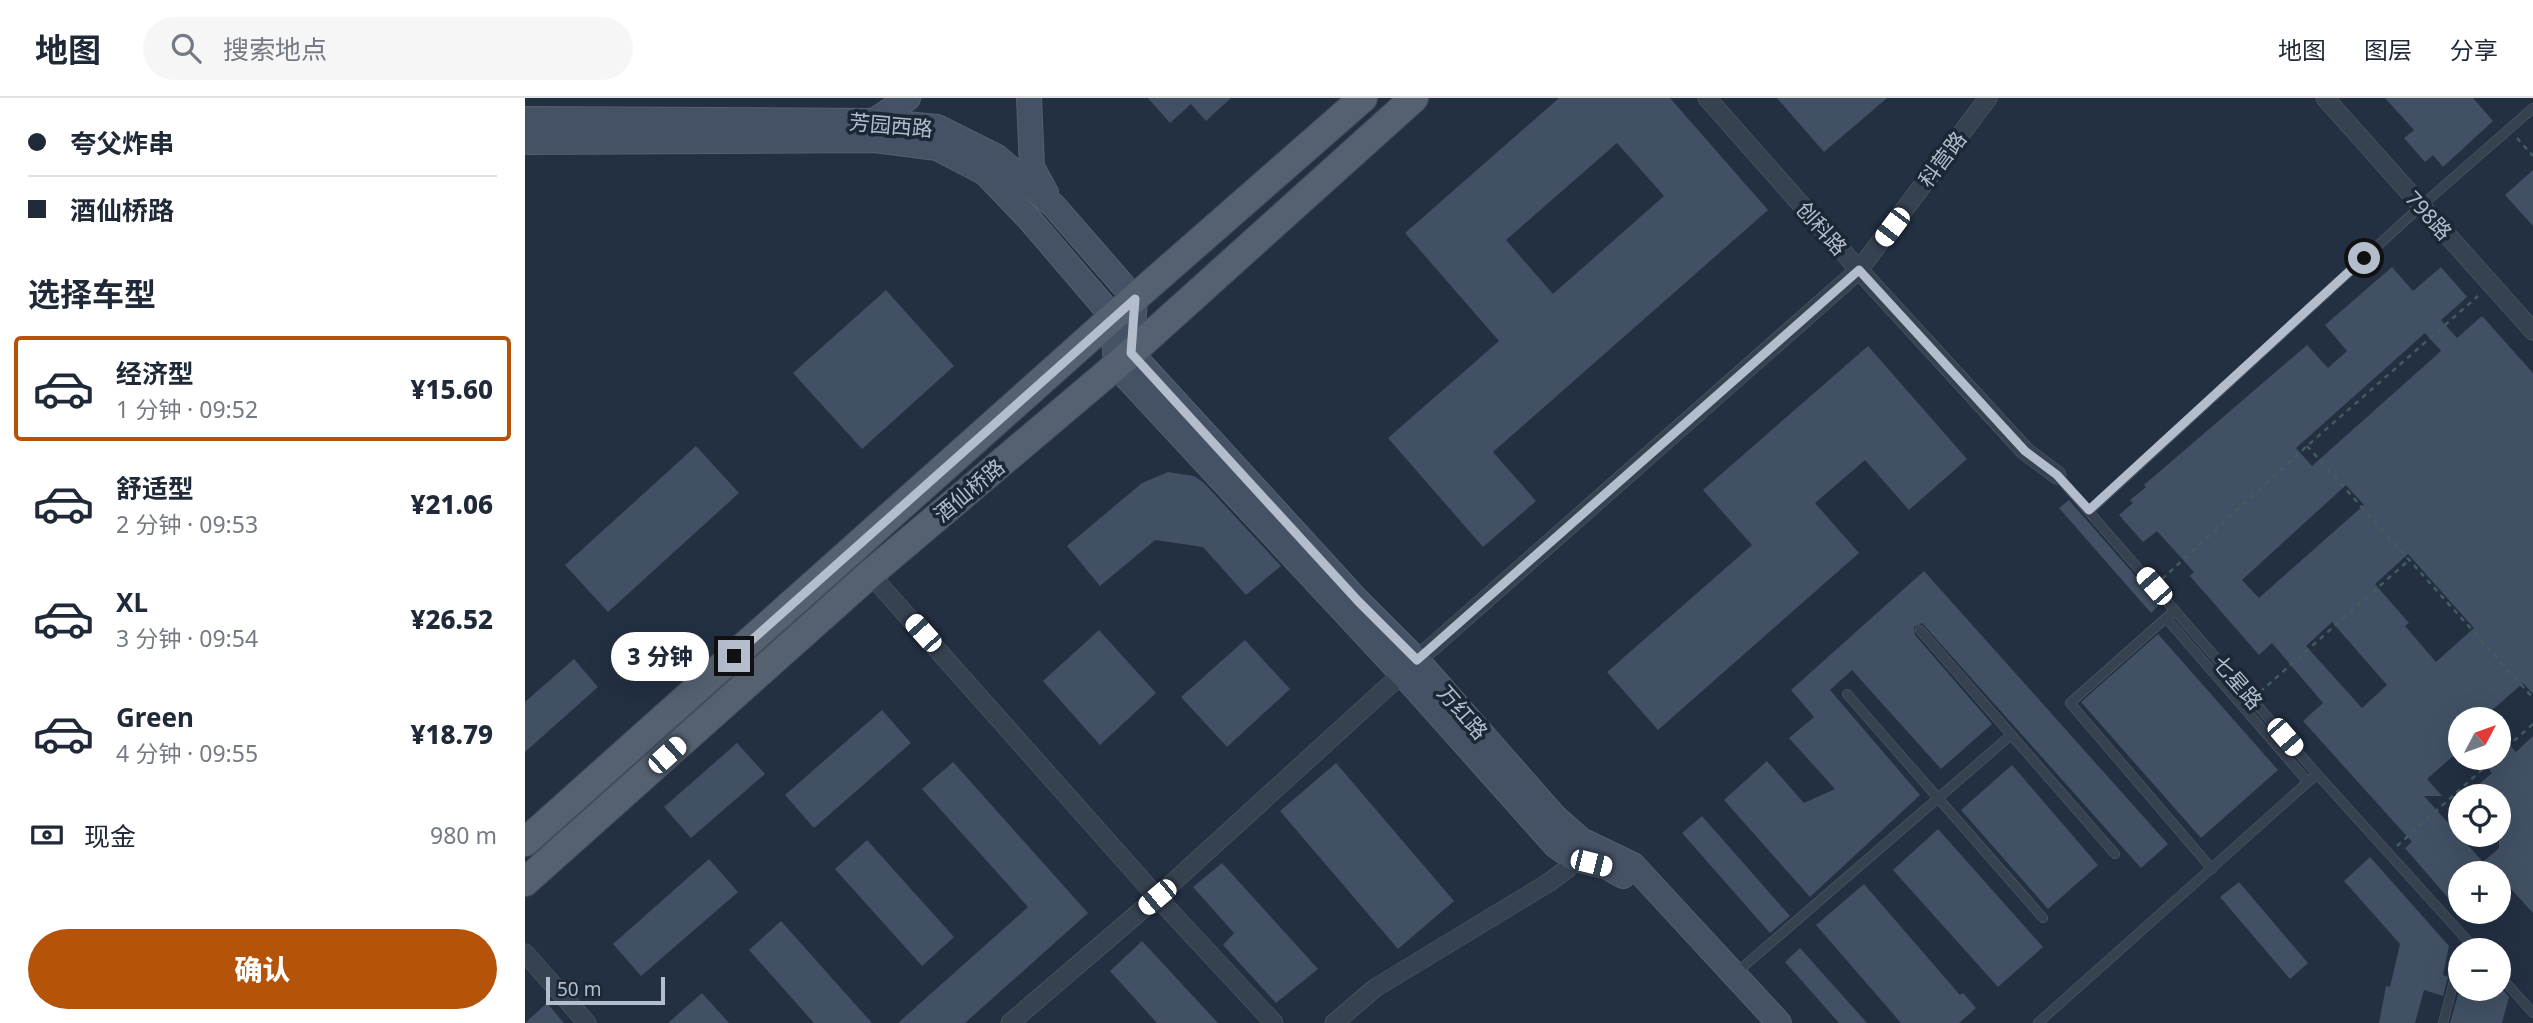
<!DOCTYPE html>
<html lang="zh">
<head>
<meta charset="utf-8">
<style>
  :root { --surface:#fff; --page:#f6f6f7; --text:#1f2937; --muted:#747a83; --line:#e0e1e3; --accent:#b45309 }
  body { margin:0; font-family:"Noto Sans","Noto Sans SC",sans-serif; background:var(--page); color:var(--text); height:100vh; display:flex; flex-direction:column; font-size:26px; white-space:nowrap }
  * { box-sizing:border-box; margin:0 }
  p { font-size:23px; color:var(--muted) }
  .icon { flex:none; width:38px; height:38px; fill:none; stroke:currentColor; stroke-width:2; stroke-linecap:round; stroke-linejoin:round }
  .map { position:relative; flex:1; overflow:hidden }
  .panel { display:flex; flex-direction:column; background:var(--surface); width:525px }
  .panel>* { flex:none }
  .top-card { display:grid; align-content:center; height:154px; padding:0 28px; background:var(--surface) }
  .needle { width:46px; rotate:49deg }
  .controls { position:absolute; left:1923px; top:609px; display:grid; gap:14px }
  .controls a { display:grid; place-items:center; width:63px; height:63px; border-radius:50%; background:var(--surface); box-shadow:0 7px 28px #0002; font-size:35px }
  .scale { position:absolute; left:21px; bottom:18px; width:119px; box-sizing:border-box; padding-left:7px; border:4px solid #b4bdcc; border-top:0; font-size:19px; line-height:24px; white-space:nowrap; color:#b4bdcc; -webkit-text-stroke:5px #1c2736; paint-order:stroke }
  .end { position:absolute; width:32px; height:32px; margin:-16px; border:9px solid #b4bdcc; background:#111; box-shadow:0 0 0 4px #111 }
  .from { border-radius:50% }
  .bubble { position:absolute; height:49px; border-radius:24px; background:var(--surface); box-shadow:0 7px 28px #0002; font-size:23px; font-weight:800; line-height:49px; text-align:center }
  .car { position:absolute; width:21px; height:42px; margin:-21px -10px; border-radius:9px; box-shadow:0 0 5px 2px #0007; background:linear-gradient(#fff 24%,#345 0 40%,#fff 0 76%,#345 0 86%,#fff 0) }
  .top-card b { display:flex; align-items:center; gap:24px; height:66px; font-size:26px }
  .top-card b+b { border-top:2px solid var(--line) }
  .top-card i { width:18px; height:18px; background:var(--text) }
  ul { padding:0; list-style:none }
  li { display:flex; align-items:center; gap:21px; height:105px; margin:0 14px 10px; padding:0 14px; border:4px solid transparent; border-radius:7px }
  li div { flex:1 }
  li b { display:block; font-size:26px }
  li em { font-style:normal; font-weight:800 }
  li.on { border-color:var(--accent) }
  li>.icon { width:63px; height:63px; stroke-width:1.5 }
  h2 { padding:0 28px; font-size:32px; line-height:84px }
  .pay { display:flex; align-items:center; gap:18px; height:77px; padding:0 28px; font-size:26px }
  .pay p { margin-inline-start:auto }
  .action { display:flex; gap:14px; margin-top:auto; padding:14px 28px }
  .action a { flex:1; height:80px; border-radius:42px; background:var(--accent); color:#fff; font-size:28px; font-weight:800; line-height:80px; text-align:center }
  header { display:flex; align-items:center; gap:42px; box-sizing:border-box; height:98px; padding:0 35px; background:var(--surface); border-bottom:2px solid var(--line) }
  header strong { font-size:33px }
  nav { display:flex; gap:38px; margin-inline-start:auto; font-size:24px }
  .search { width:490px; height:63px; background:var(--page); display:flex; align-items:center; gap:18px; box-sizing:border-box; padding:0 24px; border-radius:38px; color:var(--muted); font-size:26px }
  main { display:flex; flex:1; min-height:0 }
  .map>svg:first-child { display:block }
  .building { fill:#415064; fill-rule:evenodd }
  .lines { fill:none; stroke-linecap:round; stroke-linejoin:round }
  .lane-casing { stroke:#55606f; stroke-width:10 }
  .street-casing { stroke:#55606f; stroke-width:19 }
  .secondary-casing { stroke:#55606f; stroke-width:26 }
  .primary-casing { stroke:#414b5a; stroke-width:30 }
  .path { stroke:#435c5f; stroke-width:2.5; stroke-dasharray:5 5; stroke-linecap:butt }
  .lane { stroke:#374251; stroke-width:9 }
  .street { stroke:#374251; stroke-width:18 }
  .secondary { stroke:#455165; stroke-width:24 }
  .primary { stroke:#556171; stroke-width:28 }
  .route { stroke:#b4bdcc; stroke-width:9 }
  .labels { text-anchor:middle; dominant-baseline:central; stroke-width:7; stroke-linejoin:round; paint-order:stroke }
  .street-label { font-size:21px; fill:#b4bdcc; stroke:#1c2736 }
</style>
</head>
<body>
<header>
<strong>地图</strong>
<div class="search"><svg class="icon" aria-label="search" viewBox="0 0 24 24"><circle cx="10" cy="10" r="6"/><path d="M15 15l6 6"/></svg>搜索地点</div>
<nav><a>地图</a><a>图层</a><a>分享</a></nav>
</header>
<main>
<section class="panel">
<div class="top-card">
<b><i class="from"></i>夸父炸串</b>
<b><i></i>酒仙桥路</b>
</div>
<h2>选择车型</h2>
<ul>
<li class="on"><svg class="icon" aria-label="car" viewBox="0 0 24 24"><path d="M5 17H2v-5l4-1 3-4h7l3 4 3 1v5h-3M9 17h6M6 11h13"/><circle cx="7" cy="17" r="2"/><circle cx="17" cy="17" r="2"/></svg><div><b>经济型</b><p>1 分钟 · 09:52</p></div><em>¥15.60</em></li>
<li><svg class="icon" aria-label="car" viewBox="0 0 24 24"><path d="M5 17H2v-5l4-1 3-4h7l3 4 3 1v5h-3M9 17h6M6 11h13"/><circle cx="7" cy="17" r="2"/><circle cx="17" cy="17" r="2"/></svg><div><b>舒适型</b><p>2 分钟 · 09:53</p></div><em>¥21.06</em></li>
<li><svg class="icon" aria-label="car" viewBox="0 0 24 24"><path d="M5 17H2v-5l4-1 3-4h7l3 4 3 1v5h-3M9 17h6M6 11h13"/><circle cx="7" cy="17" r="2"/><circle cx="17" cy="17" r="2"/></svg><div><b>XL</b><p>3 分钟 · 09:54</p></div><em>¥26.52</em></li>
<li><svg class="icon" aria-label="car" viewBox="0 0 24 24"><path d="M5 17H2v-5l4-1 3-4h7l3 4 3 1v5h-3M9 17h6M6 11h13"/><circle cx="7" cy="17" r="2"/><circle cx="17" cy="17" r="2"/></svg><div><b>Green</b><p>4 分钟 · 09:55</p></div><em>¥18.79</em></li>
</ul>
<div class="pay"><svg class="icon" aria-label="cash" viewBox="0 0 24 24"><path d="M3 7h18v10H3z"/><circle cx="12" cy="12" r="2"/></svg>现金<p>980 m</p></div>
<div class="action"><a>确认</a></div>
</section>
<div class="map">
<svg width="2008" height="925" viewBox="0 0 2008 925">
  <rect width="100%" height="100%" fill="#233042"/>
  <path class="building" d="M623,0H706L681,23L666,6L645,25Z
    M1034,0H1145L1243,112L968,354L1011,403L958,449L863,340L974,243L880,135ZM1092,45L1139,98L1028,196L981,142Z
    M1252,0H1362L1299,54Z
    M1860,0H1948L1968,23L1918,69L1908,57L1900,64L1879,40L1889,32Z
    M2008,72V128L1980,97Z
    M1867,169L1888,193L1916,169L1942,199L1916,222L1932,240L1957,218L2008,275V596L1998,585L1957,621H1936V651L1902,681L1917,698H1899L1958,764L1974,750V698H1940L1967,675L1954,660H1974V635L1991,654L2008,638V815L1985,790L1974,799V775H1936V815L1880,750L1887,744L1778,623L1798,605L1747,545L1734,557L1665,478L1669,474L1632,433L1618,444L1594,417L1608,405L1605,402L1621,389L1619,387L1782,247L1803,270L1822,253L1800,227ZM1900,235L1916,253L1787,368L1771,350ZM1821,387L1839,407L1734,500L1717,482ZM1883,456L1949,530L1911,564L1880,528L1884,525L1850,486ZM1807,524L1862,587L1837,610L1781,548Z
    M361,192L429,268L337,351L268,275Z
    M1343,248L1442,361L1384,412L1340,362L1290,405L1334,455L1133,632L1082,574L1227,447L1178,392Z
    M171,348L214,395L83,514L40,467Z
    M643,374L669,378L679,385L756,468L721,497L678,449L630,442L575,488L542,448L617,385Z
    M1544,402L1635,506L1626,515L1534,410Z
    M1399,473L1643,746L1616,770L1397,525L1389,529L1390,537L1467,626L1416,671L1327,572L1305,592L1395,697L1285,799L1199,702L1242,663L1279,705L1310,691L1264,640L1289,619L1266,592Z
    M574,532L631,595L575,647L518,583Z
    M1633,536L1753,672L1676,740L1556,604Z
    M720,542L765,591L702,649L656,599Z
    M49,561L73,589L0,654V604Z
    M357,612L386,645L289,730L260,697Z
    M212,645L240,676L166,740L139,709Z
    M428,664L563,815L440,925H373L503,809L397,691Z
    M811,665L929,803L873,851L755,713Z
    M1487,667L1573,767L1523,811L1436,712Z
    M1177,718L1265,818L1245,835L1157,735Z
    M1413,731L1518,849L1473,889L1368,772Z
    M342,742L429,839L397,868L310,771Z
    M1845,759L1924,848L1918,877L1923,879L1918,898L1899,892L1890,925H1854L1861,888L1865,889L1875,846L1819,783Z
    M184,761L213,794L116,878L88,846Z
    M697,765L793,871L751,905L698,847L709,835L668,789Z
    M1714,784L1783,865L1765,881L1695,799Z
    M1339,786L1435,897L1438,895L1451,910L1434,925H1376L1291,827Z
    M256,823L347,925H289L224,852Z
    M617,843L693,925H632L585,873Z
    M1275,850L1342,925H1314L1260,864Z
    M1936,886V891H1970L1979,893L1984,899L1977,925H1925Z
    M177,895L204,925H143Z
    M22,905L39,925H0Z"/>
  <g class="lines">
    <g class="lane-casing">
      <path id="lane" d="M1532,377L1792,676L1951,852
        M1564,413L1896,108L2008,10
        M1650,512L1545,605L1687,771
        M1641,520L1783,684
        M1395,532L1590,756
        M1322,596L1518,820
        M1211,875L1486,637
        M1974,877L2008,915
        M1513,925L1792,676
        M1918,925L1936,857"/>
    </g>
    <g class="street-casing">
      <path id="street" d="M1182,0L1334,172L1500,353L1532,377
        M1800,0L2008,233
        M345,476L632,799L749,925
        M0,855L62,925
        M485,925L632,799L892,562L1334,172L1463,0
        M809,925L850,890L1023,785L1042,771L1050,761"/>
    </g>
    <g class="secondary-casing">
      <path id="secondary" d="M504,0L507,69L521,95
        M0,21L349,23L412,29L472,59L529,108L610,201L606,255L833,503L892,562L1030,719L1056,742L1108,767L1254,925
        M349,23L383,0
        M0,44L350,42L412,50L460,75L505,122L588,219L591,268L891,591L1031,748L1050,761L1082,769L1098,778"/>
    </g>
    <g class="primary-casing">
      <path id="primary" d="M0,744L588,219L838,0
        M0,784L345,476L606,255L889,0"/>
    </g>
    <path class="path" d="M1992,40L2008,58
      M1782,348L2008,600
      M1637,481L1782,348L1953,198
      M1735,594L1884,462
      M1974,656L2008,626
      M1872,748L1970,660"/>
    <use href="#lane" class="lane"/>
    <use href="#street" class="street"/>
    <use href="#secondary" class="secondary"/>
    <use href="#primary" class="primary"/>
  </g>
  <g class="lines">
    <path class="route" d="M209,558L610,201L606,255L833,503L892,562L1334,172L1500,353L1532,377L1564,412L1839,160"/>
  </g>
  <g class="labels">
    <g class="street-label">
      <text transform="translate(366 27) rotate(5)">芳园西路</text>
      <text transform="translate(1417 61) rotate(-53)">科营路</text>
      <text transform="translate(1904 117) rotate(48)">798路</text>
      <text transform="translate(1297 130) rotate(48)">创科路</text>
      <text transform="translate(444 392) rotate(-40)">酒仙桥路</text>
      <text transform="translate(1713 584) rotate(49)">七星路</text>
      <text transform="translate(938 614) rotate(49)">万红路</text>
    </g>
  </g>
</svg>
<div class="controls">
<a><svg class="needle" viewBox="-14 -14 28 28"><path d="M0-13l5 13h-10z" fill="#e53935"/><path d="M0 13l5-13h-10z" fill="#747a83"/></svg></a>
<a><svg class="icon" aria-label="locate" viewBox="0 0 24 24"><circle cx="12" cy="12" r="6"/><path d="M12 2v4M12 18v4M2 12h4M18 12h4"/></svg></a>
<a>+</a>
<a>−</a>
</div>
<div class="scale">50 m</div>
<i class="end from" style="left:1839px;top:160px"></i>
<i class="end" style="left:209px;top:558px"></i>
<div class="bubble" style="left:86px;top:534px;width:98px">3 分钟</div>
<i class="car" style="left:1367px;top:129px;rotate:217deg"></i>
<i class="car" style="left:1629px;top:488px;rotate:319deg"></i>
<i class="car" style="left:398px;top:535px;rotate:318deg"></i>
<i class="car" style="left:1760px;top:639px;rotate:139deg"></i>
<i class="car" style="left:142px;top:657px;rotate:48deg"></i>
<i class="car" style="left:1066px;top:765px;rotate:104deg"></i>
<i class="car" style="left:632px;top:799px;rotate:230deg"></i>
</div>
</main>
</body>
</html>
